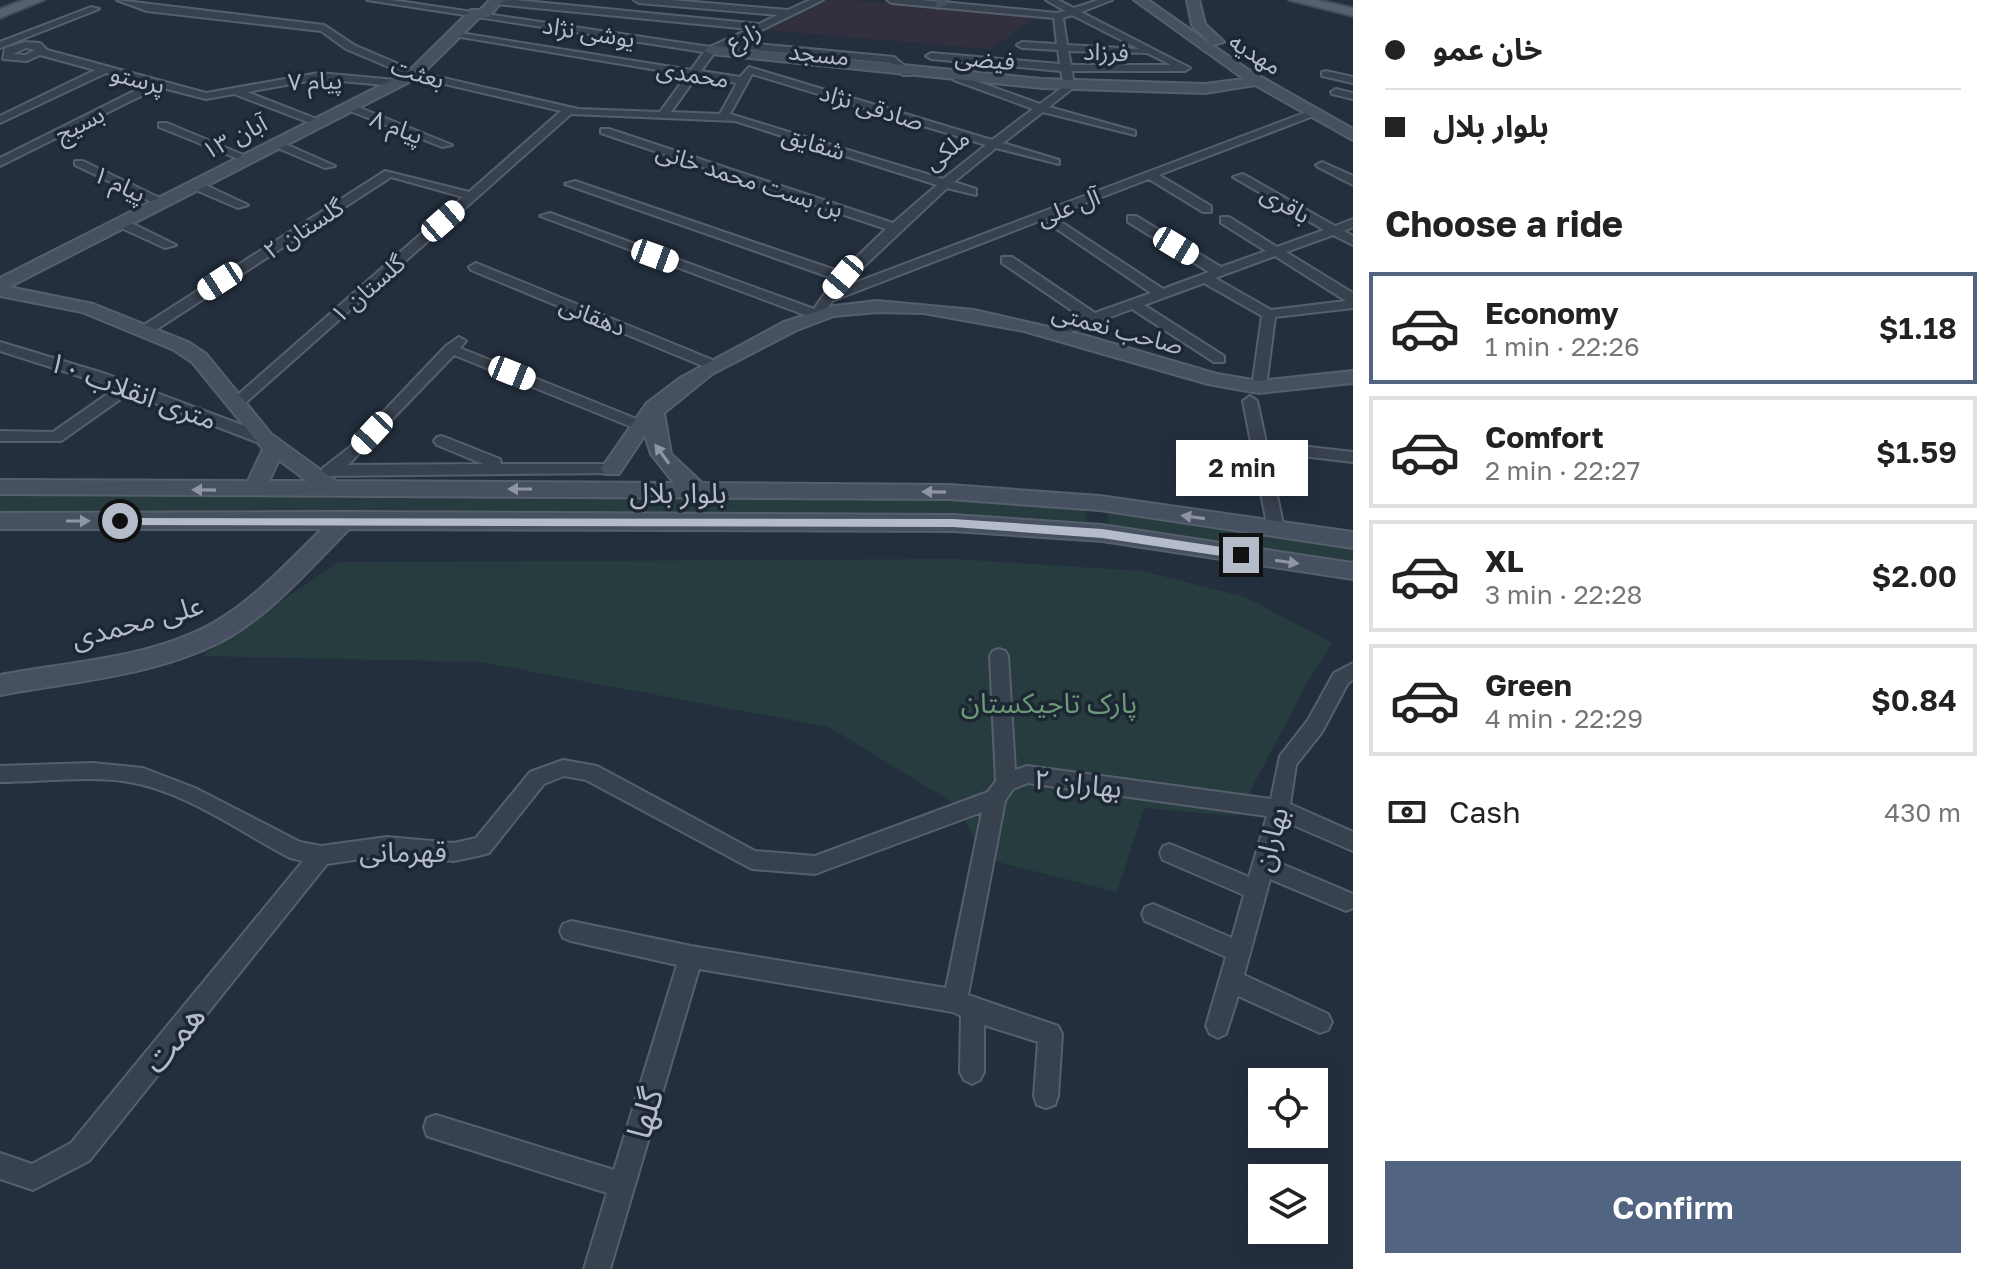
<!DOCTYPE html>
<html lang="en">
<head>
<meta charset="utf-8">
<style>
  :root { --surface:#fff; --page:#f2f2f2; --text:#222; --muted:#767676; --line:#e0e0e0; --accent:#516482 }
  body { margin:0; font-family:"Golos Text","Noto Sans Arabic",sans-serif; background:var(--page); color:var(--text); height:100vh; display:flex; flex-direction:column; font-size:30px; white-space:nowrap }
  * { box-sizing:border-box; margin:0 }
  p { font-size:26px; color:var(--muted) }
  .icon { flex:none; width:44px; height:44px; fill:none; stroke:currentColor; stroke-width:2; stroke-linecap:round; stroke-linejoin:round }
  .map { position:relative; flex:1; overflow:hidden }
  .details { display:flex; flex-direction:column; background:var(--surface); width:640px }
  .details>* { flex:none }
  .top-card { display:grid; align-content:center; height:176px; padding:0 32px; background:var(--surface) }
  .buttons { position:absolute; left:1248px; top:1068px; display:grid; gap:16px }
  .buttons a { display:grid; place-items:center; width:80px; height:80px; border-radius:0px; background:var(--surface); box-shadow:0 4px 20px #0003; font-size:40px }
  .end { position:absolute; width:36px; height:36px; margin:-18px; border:10px solid #b4bcc9; background:#111; box-shadow:0 0 0 4px #111 }
  .from { border-radius:50% }
  .bubble { position:absolute; height:56px; border-radius:0px; background:var(--surface); box-shadow:0 4px 20px #0003; font-size:26px; font-weight:600; line-height:56px; text-align:center }
  .car { position:absolute; width:24px; height:48px; margin:-24px -12px; border-radius:10px; box-shadow:0 0 6px 2px #0007; background:linear-gradient(#fff 24%,#345 0 40%,#fff 0 76%,#345 0 86%,#fff 0) }
  .top-card b { display:flex; align-items:center; gap:28px; height:76px; font-size:30px }
  .top-card b+b { border-top:2px solid var(--line) }
  .top-card i { width:20px; height:20px; background:var(--text) }
  ul { padding:0; list-style:none }
  li { display:flex; align-items:center; gap:24px; height:112px; margin:0 16px 12px; padding:0 16px; border:4px solid var(--line); border-radius:0px }
  li div { flex:1 }
  li b { display:block; font-size:30px }
  li em { font-style:normal; font-weight:600 }
  li.selected { border-color:var(--accent) }
  li>.icon { width:72px; height:72px; stroke-width:1.5 }
  h2 { padding:0 32px; font-size:36px; line-height:96px }
  .pay { display:flex; align-items:center; gap:20px; height:88px; padding:0 32px; font-size:30px }
  .pay p { margin-inline-start:auto }
  .action { display:flex; gap:16px; margin-top:auto; padding:16px 32px }
  .action a { flex:1; height:92px; border-radius:0px; background:var(--accent); color:#fff; font-size:32px; font-weight:600; line-height:92px; text-align:center }
  main { display:flex; flex:1; min-height:0 }
  .map>svg:first-child { display:block }
  .medical { fill:#32303f }
  .green { fill:#263c3f }
  .lines { fill:none; stroke-linecap:round; stroke-linejoin:round }
  .street-casing { stroke:#565f6c; stroke-width:4 }
  .secondary-casing { stroke:#565f6c; stroke-width:4 }
  .primary-casing { stroke:#414a57; stroke-width:4 }
  .street { fill:#38414e; fill-rule:evenodd }
  .secondary { fill:#465061; fill-rule:evenodd }
  .primary { fill:#56606e; fill-rule:evenodd }
  .oneway { fill:#8e96a5 }
  .route { fill:#b4bcc9 }
  .labels { text-anchor:middle; dominant-baseline:central; stroke-width:7; stroke-linejoin:round; paint-order:stroke }
  .far-street-label { font-size:24px; fill:#b4bcc9; stroke:#1d2633 }
  .street-label { font-size:28px; fill:#b4bcc9; stroke:#1d2633 }
  .park-label { font-size:28px; fill:#6b9a76; stroke:#1d2633 }
  .near-street-label { font-size:34px; fill:#b4bcc9; stroke:#1d2633 }
</style>
</head>
<body>
<main>
<div class="map">
<svg width="1353" height="1269" viewBox="0 0 1353 1269">
  <rect width="100%" height="100%" fill="#242f3e"/>
  <path class="medical" d="M825,0H850L1038,17L990,49L764,30Z"/>
  <path class="green" d="M0,493L953,499L1085,510L1089,528L0,514Z
    M1107,511L1353,547V563L1110,529Z
    M954,559L1142,571L1245,597L1333,643L1308,681L1237,816L1144,808L1117,892L986,859L955,804L829,727L480,662L202,656L338,562Z"/>
  <g class="lines">
    <g class="street-casing">
      <path id="street" d="M117,0L324,25L354,45L417,72L578,109L660,112L687,75L449,35L454,32L691,70L704,52L367,0H391L710,47L749,29L496,4L491,1L515,0L759,24L778,15L639,3L634,0H671L788,10L810,0H823L737,42L894,57L911,71V75H903L891,63L726,47L715,52L701,71L740,77L749,67L992,140L1033,109L954,80V76H962L1040,104L1064,86L1061,71L931,59L926,56L931,53L1060,64L1058,50L1022,48L1017,45L1022,42L1057,44L1054,18L892,3L887,0H921L1057,13L1065,11L1046,0H1058L1074,8L1098,0H1112L1081,12L1190,68L1185,71H1072L1074,87L1049,107L1135,131V135L1043,112L1003,143L1059,160V164L996,148L954,182L976,189V195L947,188L841,288L1312,110L1317,113L1316,115L1159,175L1211,206V212H1203L1149,179L1052,216L1163,289L1209,272L1128,222V216H1136L1221,267L1266,251L1221,223V217H1229L1277,247L1324,230L1233,177L1243,174L1335,226L1353,219V227L1344,231L1353,236V245L1333,235L1286,252L1353,293V308L1275,317L1266,387L1259,392L1252,387L1262,316L1204,283L1144,305L1224,356V362H1214L1132,309L1057,337H1047V331L1083,318L1002,263V257H1012L1095,313L1151,293L1048,223L1047,218L832,301L823,318H813L540,216L550,213L814,309L835,279L565,184L575,181L841,272L886,229L601,133V129H609L893,223L937,185L735,121L571,114L242,406L237,408L230,403L232,400L463,197L391,177L151,333H141V327L385,171L469,192L561,111L410,76L346,49L321,31L147,11ZM1072,15L1139,49L1067,45L1063,18ZM1068,51L1147,53L1171,65H1071ZM752,74L986,145L943,179L730,114ZM696,77L737,83L720,114L671,112ZM1275,256L1346,301L1271,310L1215,278Z
        M91,7L99,9L0,48V42Z
        M25,42L40,43L47,50L206,93L319,73L396,80L401,83L396,86L319,79L247,92L322,121L324,123L318,126L234,94L206,99L159,87L0,166V158L148,84L106,73L0,123V116L95,70L40,55L27,61L3,59L5,48ZM26,48L35,50L25,55L13,54Z
        M1326,71L1353,77V83L1322,76V72Z
        M1336,89L1353,93V99L1332,94L1331,92Z
        M345,105H353L452,145L442,147L345,109Z
        M159,123H167L253,159L243,161L159,127Z
        M273,142H281L335,166L325,168L273,146Z
        M75,161H83L168,202L158,205L75,165Z
        M1322,162L1353,176V185L1318,167L1316,165Z
        M191,182H199L248,205L238,208L191,188Z
        M117,220H125L176,245L165,248L117,226Z
        M476,263L715,361L717,364L710,368L705,367L471,270L469,267Z
        M459,337L466,341L460,348L644,422L647,425L639,430L634,428L454,355L348,465L483,464L437,445L434,441L437,437L442,436L500,459L501,464H612L618,465L620,469L618,473L323,476L321,472L323,468L350,447L446,346Z
        M0,342L106,374L269,435L272,439L264,444L259,443L129,393L61,441H0V431L53,432L116,388L0,351Z
        M1250,396L1257,401L1266,442L1353,452V462L1268,452L1284,529L1276,535L1268,529L1243,401Z
        M999,649L1005,651L1008,656L1015,770L1027,766L1271,799L1280,756L1308,720L1334,673L1353,663V680L1348,683L1322,732L1296,765L1290,804L1353,832V851L1286,822L1275,861L1353,894V908L1346,911L1270,879L1244,975L1328,1014L1332,1022L1328,1030L1320,1033L1238,996L1226,1034L1218,1038L1210,1034L1206,1026L1226,957L1145,921L1142,914L1145,907L1153,904L1232,938L1244,895L1163,860L1160,853L1163,846L1170,844L1249,877L1267,816L1028,783L1013,789L1005,801L968,995L1058,1026L1062,1034L1058,1096L1055,1105L1046,1108L1037,1105L1034,1096L1038,1042L984,1025V1072L980,1080L972,1084L964,1080L960,1072L961,1016L953,1012L699,969L610,1269H584L607,1193L436,1139L427,1136L424,1127L427,1118L436,1115L614,1170L677,965L571,941L563,938L560,931L563,924L571,921L691,946L946,988L982,812L815,874L752,869L586,780L564,776L544,784L489,853L482,855L454,861L387,855L327,864L89,1161L33,1190L0,1179V1153L32,1164L71,1143L303,861L290,858C237,830 182,789 123,781C82,776 40,782 0,782V766L93,763L143,768L195,788L300,842L321,846L387,837L454,843L476,838L530,772L563,760L597,766L755,851L815,856L988,792L996,781L990,656L993,651Z"/>
    </g>
    <g class="secondary-casing">
      <path id="secondary" d="M490,0H503L489,17H480L419,77L9,287L93,304L188,342L206,354L271,434L336,481L674,483L651,454L645,435L619,474H605L601,469L647,403L680,378L784,322L834,306L877,301L974,310L1083,335L1217,374L1259,381L1353,371V383L1259,393L1208,384L1024,331L924,313L877,312L834,316L797,330L712,374L664,413L671,454L702,483L949,485L1100,496L1353,532V548L1100,510L949,499L0,494V480L248,481L263,449L192,362L174,350L82,312L0,296V278L409,71L471,10H480ZM279,460L307,481H269Z
        M935,0H947V5L937,8Z
        M1134,0H1148L1212,45L1192,25L1187,0H1199L1205,24L1224,42L1212,45L1247,69L1353,129V140L1255,85L1205,93L1042,88L711,54L704,50L711,46L1042,79L1205,84L1244,79Z
        M345,512L953,515L1102,525L1353,563V579L1102,541L953,531L349,529C312,566 276,609 231,636C164,675 75,681 0,695V675C69,662 153,658 215,622C256,598 288,562 322,529H0V513Z"/>
    </g>
    <g class="primary-casing">
      <path id="primary" d="M24,0H44L0,18V9Z
        M1289,0H1317L1353,8V16Z"/>
    </g>
    <use href="#street" class="street"/>
    <use href="#secondary" class="secondary"/>
    <use href="#primary" class="primary"/>
  </g>
  <defs><path id="oneway-solid" d="M-6-.8H1V-3.2L6.5 0L1 3.2V.8H-6Z" transform="scale(2)"/></defs>
  <g class="oneway">
    <use href="#oneway-solid" transform="translate(662 454) rotate(-126)"/>
    <use href="#oneway-solid" transform="translate(520 489) rotate(180)"/>
    <use href="#oneway-solid" transform="translate(204 490) rotate(-179)"/>
    <use href="#oneway-solid" transform="translate(934 492) rotate(-179)"/>
    <use href="#oneway-solid" transform="translate(1193 517) rotate(-172)"/>
    <use href="#oneway-solid" transform="translate(78 521)"/>
    <use href="#oneway-solid" transform="translate(1287 562) rotate(8)"/>
  </g>
  <path class="route" d="M116,518L953,519L1102,529L1241,550L1247,555L1241,559L1102,538L953,527L120,525L114,521Z"/>
  <g class="labels">
    <g class="far-street-label">
      <text transform="translate(589 31) rotate(9)">یوشی نژاد</text>
      <text transform="translate(743 35) rotate(-25)">زارع</text>
      <text transform="translate(1106 51) rotate(2)">فرزاد</text>
      <text transform="translate(819 53) rotate(6)">مسجد</text>
      <text transform="translate(1256 53) rotate(32)">مهدیه</text>
      <text transform="translate(985 58) rotate(5)">فیضی</text>
      <text transform="translate(418 72) rotate(17)">بعثت</text>
      <text transform="translate(693 73) rotate(9)">محمدی</text>
      <text transform="translate(138 78) rotate(14)">پرستو</text>
      <text transform="translate(315 80) rotate(-2)">پیام ۷</text>
      <text transform="translate(872 106) rotate(17)">صادقی نژاد</text>
      <text transform="translate(79 123) rotate(-27)">بسیج</text>
      <text transform="translate(397 126) rotate(21)">پیام ۸</text>
      <text transform="translate(234 136) rotate(-27)">۱۳ آبان</text>
      <text transform="translate(814 142) rotate(17)">شقایق</text>
      <text transform="translate(946 149) rotate(-38)">ملکی</text>
      <text transform="translate(750 179) rotate(18)">بن بست محمد خانی</text>
      <text transform="translate(120 183) rotate(25)">پیام ۱</text>
      <text transform="translate(1286 203) rotate(30)">باقری</text>
      <text transform="translate(1068 206) rotate(-21)">آل علی</text>
      <text transform="translate(303 228) rotate(-33)">گلستان ۲</text>
      <text transform="translate(367 288) rotate(-41)">گلستان ۱</text>
      <text transform="translate(593 315) rotate(22)">دهقانی</text>
      <text transform="translate(1118 328) rotate(15)">صاحب نعمتی</text>
    </g>
    <g class="street-label">
      <text transform="translate(133 390) rotate(20)">۱۰ متری انقلاب</text>
      <text x="678" y="492">بلوار بلال</text>
      <text transform="translate(137 621) rotate(-15)">علی محمدی</text>
      <text transform="translate(1078 783) rotate(6)">بهاران ۲</text>
      <text transform="translate(1270 839) rotate(-75)">بهاران</text>
      <text x="403" y="851">قهرمانی</text>
    </g>
    <g class="park-label">
      <text x="1049" y="702">پارک تاجیکستان</text>
    </g>
    <g class="near-street-label">
      <text transform="translate(173 1038) rotate(-51)">همت</text>
      <text transform="translate(644 1113) rotate(-73)">گلها</text>
    </g>
  </g>
</svg>
<div class="buttons">
<a><svg class="icon" aria-label="locate" viewBox="0 0 24 24"><circle cx="12" cy="12" r="6"/><path d="M12 2v4M12 18v4M2 12h4M18 12h4"/></svg></a>
<a><svg class="icon" aria-label="layers" viewBox="0 0 24 24"><path d="M12 4l9 5-9 5-9-5zM3 14l9 5 9-5"/></svg></a>
</div>
<i class="end from" style="left:120px;top:521px"></i>
<i class="end" style="left:1241px;top:555px"></i>
<div class="bubble" style="left:1176px;top:440px;width:132px">2 min</div>
<i class="car" style="left:443px;top:221px;rotate:49deg"></i>
<i class="car" style="left:1176px;top:246px;rotate:121deg"></i>
<i class="car" style="left:655px;top:256px;rotate:110deg"></i>
<i class="car" style="left:843px;top:277px;rotate:220deg"></i>
<i class="car" style="left:220px;top:281px;rotate:237deg"></i>
<i class="car" style="left:512px;top:373px;rotate:112deg"></i>
<i class="car" style="left:372px;top:433px;rotate:223deg"></i>
</div>
<section class="details">
<div class="top-card">
<b><i class="from"></i>خان عمو</b>
<b><i></i>بلوار بلال</b>
</div>
<h2>Choose a ride</h2>
<ul>
<li class="selected"><svg class="icon" aria-label="car" viewBox="0 0 24 24"><path d="M5 17H2v-5l4-1 3-4h7l3 4 3 1v5h-3M9 17h6M6 11h13"/><circle cx="7" cy="17" r="2"/><circle cx="17" cy="17" r="2"/></svg><div><b>Economy</b><p>1 min · 22:26</p></div><em>$1.18</em></li>
<li><svg class="icon" aria-label="car" viewBox="0 0 24 24"><path d="M5 17H2v-5l4-1 3-4h7l3 4 3 1v5h-3M9 17h6M6 11h13"/><circle cx="7" cy="17" r="2"/><circle cx="17" cy="17" r="2"/></svg><div><b>Comfort</b><p>2 min · 22:27</p></div><em>$1.59</em></li>
<li><svg class="icon" aria-label="car" viewBox="0 0 24 24"><path d="M5 17H2v-5l4-1 3-4h7l3 4 3 1v5h-3M9 17h6M6 11h13"/><circle cx="7" cy="17" r="2"/><circle cx="17" cy="17" r="2"/></svg><div><b>XL</b><p>3 min · 22:28</p></div><em>$2.00</em></li>
<li><svg class="icon" aria-label="car" viewBox="0 0 24 24"><path d="M5 17H2v-5l4-1 3-4h7l3 4 3 1v5h-3M9 17h6M6 11h13"/><circle cx="7" cy="17" r="2"/><circle cx="17" cy="17" r="2"/></svg><div><b>Green</b><p>4 min · 22:29</p></div><em>$0.84</em></li>
</ul>
<div class="pay"><svg class="icon" aria-label="cash" viewBox="0 0 24 24"><path d="M3 7h18v10H3z"/><circle cx="12" cy="12" r="2"/></svg>Cash<p>430 m</p></div>
<div class="action"><a>Confirm</a></div>
</section>
</main>
</body>
</html>
